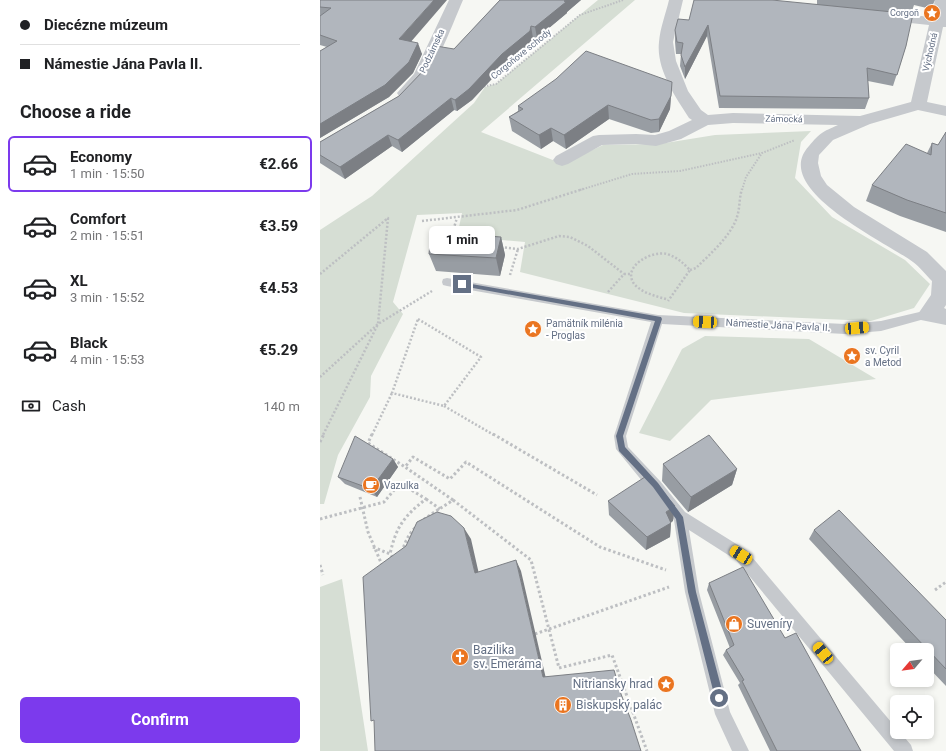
<!DOCTYPE html>
<html lang="en">
<head>
<meta charset="utf-8">
<style>
  :root { --surface:#fff; --page:#f2f2f2; --text:#202124; --muted:#757577; --line:#e0e0e0; --accent:#7c3aed }
  body { margin:0; font-family:Roboto,sans-serif; background:var(--page); color:var(--text); height:100vh; display:flex; flex-direction:column; font-size:15px; white-space:nowrap }
  * { box-sizing:border-box; margin:0 }
  p { font-size:13px; color:var(--muted) }
  .icon { flex:none; width:22px; height:22px; fill:none; stroke:currentColor; stroke-width:2; stroke-linecap:round; stroke-linejoin:round }
  .map { position:relative; flex:1; overflow:hidden }
  .side { display:flex; flex-direction:column; background:var(--surface); width:320px }
  .side>* { flex:none }
  .banner { display:grid; align-content:center; height:88px; padding:0 20px; background:var(--surface) }
  .needle { width:26px; rotate:241deg }
  .buttons { position:absolute; left:570px; top:643px; display:grid; gap:8px }
  .buttons a { display:grid; place-items:center; width:44px; height:44px; border-radius:6px; background:var(--surface); box-shadow:0 2px 6px #0003; font-size:20px }
  .end { position:absolute; width:18px; height:18px; margin:-9px; border:5px solid #647085; background:#fff; box-shadow:0 0 0 2px #fff }
  .from { border-radius:50% }
  .bubble { position:absolute; height:28px; border-radius:6px; background:var(--surface); box-shadow:0 2px 6px #0003; font-size:13px; font-weight:700; line-height:28px; text-align:center }
  .car { position:absolute; width:12px; height:24px; margin:-12px -6px; border-radius:5px; box-shadow:0 0 3px 1px #0007; background:linear-gradient(#f5c518 24%,#345 0 40%,#f5c518 0 76%,#345 0 86%,#f5c518 0) }
  .banner b { display:flex; align-items:center; gap:14px; height:38px; font-size:15px }
  .banner b+b { border-top:1px solid var(--line) }
  .banner i { width:10px; height:10px; background:var(--text) }
  ul { padding:0; list-style:none }
  li { display:flex; align-items:center; gap:12px; height:56px; margin:0 8px 6px; padding:0 12px; border:2px solid transparent; border-radius:6px }
  li div { flex:1 }
  li b { display:block; font-size:15px }
  li em { font-style:normal; font-weight:700 }
  li.on { border-color:var(--accent) }
  li>.icon { width:36px; height:36px; stroke-width:1.5 }
  h2 { padding:0 20px; font-size:18px; line-height:48px }
  .pay { display:flex; align-items:center; gap:10px; height:44px; padding:0 20px; font-size:15px }
  .pay p { margin-inline-start:auto }
  .action { display:flex; gap:8px; margin-top:auto; padding:8px 20px }
  .action a { flex:1; height:46px; border-radius:6px; background:var(--accent); color:#fff; font-size:16px; font-weight:700; line-height:46px; text-align:center }
  main { display:flex; flex:1; min-height:0 }
  .map>svg:first-child { display:block }
  .green { fill:#d6ded4 }
  .lines { fill:none; stroke-linecap:round; stroke-linejoin:round }
  .path-far2 { stroke:#bdbfc2; stroke-width:2; stroke-dasharray:1.5 1.5; stroke-linecap:butt }
  .path-far1 { stroke:#bdbfc2; stroke-width:2.5; stroke-dasharray:2 2; stroke-linecap:butt }
  .path { stroke:#bdbfc2; stroke-width:3; stroke-dasharray:2.5 2.5; stroke-linecap:butt }
  .lane { fill:#c6c9cd; fill-rule:evenodd }
  .street { fill:#c6c9cd; fill-rule:evenodd }
  .wall { fill:#989da3 }
  .shaded-wall { fill:#7c7f84 }
  .building { fill:#b1b6bd; stroke:#7c7f84 }
  .route { fill:#647085 }
  .labels { text-anchor:middle; dominant-baseline:central; stroke-width:4; stroke-linejoin:round; paint-order:stroke }
  .far-poi-label { font-size:9px; fill:#647085; stroke:#fff; text-anchor:end }
  .far-street-label { font-size:9px; fill:#647085; stroke:#fff }
  .poi-label { font-size:10px; fill:#647085; stroke:#fff; text-anchor:start }
  .street-label { font-size:10px; fill:#647085; stroke:#fff }
  .near-poi-label { font-size:12px; fill:#647085; stroke:#fff; text-anchor:start }
</style>
</head>
<body>
<main>
<section class="side">
<div class="banner">
<b><i class="from"></i>Diecézne múzeum</b>
<b><i></i>Námestie Jána Pavla II.</b>
</div>
<h2>Choose a ride</h2>
<ul>
<li class="on"><svg class="icon" aria-label="car" viewBox="0 0 24 24"><path d="M5 17H2v-5l4-1 3-4h7l3 4 3 1v5h-3M9 17h6M6 11h13"/><circle cx="7" cy="17" r="2"/><circle cx="17" cy="17" r="2"/></svg><div><b>Economy</b><p>1 min · 15:50</p></div><em>€2.66</em></li>
<li><svg class="icon" aria-label="car" viewBox="0 0 24 24"><path d="M5 17H2v-5l4-1 3-4h7l3 4 3 1v5h-3M9 17h6M6 11h13"/><circle cx="7" cy="17" r="2"/><circle cx="17" cy="17" r="2"/></svg><div><b>Comfort</b><p>2 min · 15:51</p></div><em>€3.59</em></li>
<li><svg class="icon" aria-label="car" viewBox="0 0 24 24"><path d="M5 17H2v-5l4-1 3-4h7l3 4 3 1v5h-3M9 17h6M6 11h13"/><circle cx="7" cy="17" r="2"/><circle cx="17" cy="17" r="2"/></svg><div><b>XL</b><p>3 min · 15:52</p></div><em>€4.53</em></li>
<li><svg class="icon" aria-label="car" viewBox="0 0 24 24"><path d="M5 17H2v-5l4-1 3-4h7l3 4 3 1v5h-3M9 17h6M6 11h13"/><circle cx="7" cy="17" r="2"/><circle cx="17" cy="17" r="2"/></svg><div><b>Black</b><p>4 min · 15:53</p></div><em>€5.29</em></li>
</ul>
<div class="pay"><svg class="icon" aria-label="cash" viewBox="0 0 24 24"><path d="M3 7h18v10H3z"/><circle cx="12" cy="12" r="2"/></svg>Cash<p>140 m</p></div>
<div class="action"><a>Confirm</a></div>
</section>
<div class="map">
<svg width="626" height="751" viewBox="0 0 626 751">
  <rect width="100%" height="100%" fill="#f6f7f3"/>
  <path class="green" d="M278,0H315L161,132L243,164L283,145L339,144L395,135L491,131L481,142L475,178L512,217L585,260L610,284L594,308L551,321L364,313L200,272L205,242L137,236L142,213L97,215L73,302L83,314L51,376L50,397L18,455L4,504H0V230L52,196L154,103L165,87L176,84Z
    M385,336L489,339L556,379L391,400L350,441L319,433L362,349Z
    M22,579L48,751H0V587Z"/>
  <g class="lines">
    <path class="path-far2" d="M161,87L176,84L260,15L303,0
      M260,190L312,174L360,171L442,153
      M422,190L426,177L442,153L475,140"/>
    <path class="path-far1" d="M102,221L197,210L263,189
      M131,237L137,218
      M181,247L198,249L239,236L250,237L268,246L304,274
      M370,270L376,268C390,254 411,236 417,217C420,208 419,198 422,189
      M0,274L68,218L58,324L3,435
      M190,275L198,249
      M288,292L304,274H312
      M346,299C335,296 323,293 315,285C300,267 332,250 347,254C357,257 363,263 370,270L348,301
      M98,319L161,357L124,406L72,393Z
      M0,377L58,324L112,291
      M124,406L174,435
      M52,435L72,393"/>
    <path class="path" d="M52,434L48,443L85,467
      M173,434L277,495
      M0,442L4,434
      M40,497L48,532L62,565
      M106,499L120,509
      M133,500L85,467L93,457L130,479L146,462L280,547L346,570
      M0,519L64,502L80,483L106,499C84,516 76,527 70,554
      M53,547L70,554L73,558
      M82,552C90,523 110,516 133,500L211,560L239,668L292,655L327,751
      M0,565L3,575
      M615,590L626,582
      M215,634L349,587"/>
    <path class="lane" d="M127,278L338,315L525,324L561,321L608,310L612,311L614,314L612,317L608,318L561,331L525,334L342,324L306,436L308,447L340,481L365,512L426,550L577,729V732H580L591,745L593,751H574L416,560L369,530L379,592L410,712L429,751H412L395,714L365,592L354,520L296,449L294,436L331,322L127,286L123,285L122,282L123,279Z"/>
    <path class="street" d="M129,0H143C132,25 112,81 91,96C88,98 84,97 79,96L77,93L94,74Z
      M349,0H363L353,42L356,61L368,91L381,110L388,115L413,113L540,116L591,102L609,25L562,20L557,19L555,16L557,13L562,12L611,17L615,0H626V27H623L607,102L626,106V116L598,110L550,124L513,140L499,155L498,163L501,176L507,185L534,207L607,252L626,271V305L624,308L626,309V325L601,320L598,314L611,295L612,281C606,275 600,267 593,262C567,242 449,189 489,146C500,133 502,132 518,125L413,123L388,125L361,139L336,146L316,144L282,145L248,164L242,166L236,164L233,160L236,156L273,136L279,135L316,134L335,135L349,131L372,120L369,118C355,96 336,69 339,42C340,28 346,13 349,0Z"/>
  </g>
  <path class="wall" d="M0,0L91,41L102,54L93,73L69,97L0,138V51L7,47L0,45Z
    M180,0H261L247,12V13L217,38H213L211,43L184,66L152,100L137,111L134,110L82,152L72,146L25,179L0,163V142L79,96L134,49Z
    M497,0H615L611,9L594,5L591,14L586,46L573,86L548,81L549,98L545,109L399,108L387,36L365,79L360,66L361,54H356L355,42V30L369,20L497,4Z
    M352,82L350,109L339,132L331,133L289,119L246,149L233,141L221,149L192,131L189,117L198,111V106Z
    M626,132V232L580,216L546,201L552,185L607,153L612,143L618,145Z
    M181,237L185,255L180,276L116,271L109,254Z
    M73,459L78,467L57,497L25,484L18,477Z
    M343,464L417,469L412,485L368,512L342,481Z
    M288,501L353,521L351,522V523L350,537L326,550L289,515Z
    M494,530L626,620V686L607,666V650H592L489,539Z
    M389,583L465,638L541,751H450L418,685L420,683L403,655L406,650L410,648L387,590Z"/>
  <path class="shaded-wall" d="M114,0H127L83,51L79,39Z
    M246,0H261L247,12V13L217,38L215,27Z
    M388,25L387,36L365,79V67Z
    M211,26L213,38L211,43L184,66L152,100L137,111L135,100Z
    M98,43L102,54L93,73L69,97L0,138V124Z
    M351,96L350,109L339,132V119Z
    M131,98L134,110L82,152L78,140Z
    M288,105L289,119L246,149L244,135Z
    M231,128L233,141L221,149L219,135Z
    M68,135L72,146L25,179L20,167Z
    M181,237L185,255L180,276L176,258Z
    M73,459L78,467L57,497L51,489Z
    M417,469L412,485L368,512L371,497Z
    M355,506L353,521L345,526L346,512Z
    M351,523L350,537L326,550L327,537Z
    M144,528L151,539L161,583L155,573Z
    M196,560L201,571L227,683L223,677Z"/>
  <path class="building" d="M0,0H114L79,39L98,43L89,62L65,85L0,124V51L17,41L0,35V16L11,8L0,7Z
    M180,0H246L244,1L246,2L215,27L211,26L210,31L182,54L149,89L135,100L131,98L78,140L68,135L20,167L0,155V142L79,96L105,69L116,46L134,49Z
    M374,0H452L593,14L586,46L577,75L547,68L549,98L400,96L388,25L365,67L361,55L363,43L357,42L355,30L358,19L369,20Z
    M266,51L352,82L351,96L339,119L331,120L288,105L244,135L231,128L219,135L189,117L203,109L198,106L236,79Z
    M626,132V213L587,200L552,185L586,144L611,155L612,143L618,145Z
    M111,232L181,237L176,258L109,254Z
    M389,435L417,469L371,497L343,464Z
    M35,436L73,459L51,489L18,477Z
    M328,475L355,506L346,512L351,523L327,537L288,501Z
    M519,510L626,620V669L494,530Z
    M117,512L131,516L144,528L155,573L196,560L223,677L294,670L301,694L311,720L321,751H55L54,720L51,721L43,577L86,546L97,522Z
    M423,567L465,638L476,633L541,751H457L422,681L424,680L406,650L414,645L389,583Z"/>
  <path class="route" d="M140,282L341,317L342,319L303,436L305,447L338,483L363,517L376,592L404,698L402,702L399,703L396,702L395,698L368,592L356,519L333,487L299,451L296,436L335,321L142,286L139,284Z"/>
  <defs>
    <g id="sight-disc" transform="scale(0.9)"><circle r="9.5" fill="#ea7520" stroke="#fff"/><path d="M0-6L1.8-2.2L6-1.7L2.9 1.2L3.7 5.4L0 3.3L-3.7 5.4L-2.9 1.2L-6-1.7L-1.8-2.2Z" fill="#fff"/></g>
    <g id="cafe-disc" transform="scale(0.9)"><circle r="9.5" fill="#ea7520" stroke="#fff"/><path d="M-5.5-4.5H6V0H3Q3 3.5 0 3.5H-2.5Q-5.5 3.5-5.5 0ZM3-3.2v2h1.7v-2ZM-6 4.5H4V6H-6Z" fill="#fff"/></g>
    <g id="shop-disc" transform="scale(0.9)"><circle r="9.5" fill="#ea7520" stroke="#fff"/><path d="M-5-2.5h2.3a2.7 3.5 0 0 1 5.4 0H5L5.5 6h-11ZM-1.5-2.5h3a1.5 2.3 0 0 0-3 0Z" fill="#fff"/></g>
    <g id="church-disc" transform="scale(0.9)"><circle r="9.5" fill="#ea7520" stroke="#fff"/><path d="M-1.2-6h2.4v3.5h3.3v2.4h-3.3V6h-2.4V-.1h-3.3v-2.4h3.3Z" fill="#fff"/></g>
    <g id="building-disc" transform="scale(0.9)"><circle r="9.5" fill="#ea7520" stroke="#fff"/><path d="M-4-6H4V6H1V3H-1V6H-4ZM-2.5-4.3h1.7v1.8h-1.7ZM.8-4.3h1.7v1.8H.8ZM-2.5-1h1.7V.8h-1.7ZM.8-1h1.7V.8H.8Z" fill="#fff"/></g>
  </defs>
  <g fill-rule="evenodd">
    <use href="#sight-disc" x="612" y="13"/>
    <use href="#sight-disc" x="213" y="329"/>
    <use href="#sight-disc" x="532" y="356"/>
    <use href="#cafe-disc" x="51" y="485"/>
    <use href="#shop-disc" x="414" y="624"/>
    <use href="#church-disc" x="140" y="657"/>
    <use href="#sight-disc" x="346" y="684"/>
    <use href="#building-disc" x="243" y="705"/>
  </g>
  <g class="labels">
    <g class="far-poi-label">
      <text x="599" y="13">Corgoň</text>
    </g>
    <g class="far-street-label">
      <text transform="translate(112 51) rotate(-65)">Podzámska</text>
      <text transform="translate(610 52) rotate(-77)">Východná</text>
      <text transform="translate(201 54) rotate(-39)">Corgoňove schody</text>
      <text transform="translate(464 119) rotate(1)">Zámocká</text>
    </g>
    <g class="poi-label">
      <text x="226" y="323">Pamätník milénia<tspan x="226" dy="12">- Proglas</tspan></text>
      <text x="545" y="350">sv. Cyril<tspan x="545" dy="12">a Metod</tspan></text>
      <text x="64" y="485">Vazulka</text>
    </g>
    <g class="street-label">
      <text transform="translate(458 325) rotate(3)">Námestie Jána Pavla II.</text>
    </g>
    <g class="near-poi-label">
      <text x="427" y="624">Suveníry</text>
      <text x="153" y="650">Bazilika<tspan x="153" dy="14">sv. Emeráma</tspan></text>
      <text x="333" y="684" text-anchor="end">Nitriansky hrad</text>
      <text x="256" y="705">Biskupský palác</text>
    </g>
  </g>
</svg>
<div class="buttons">
<a><svg class="needle" viewBox="-14 -14 28 28"><path d="M0-13l5 13h-10z" fill="#e53935"/><path d="M0 13l5-13h-10z" fill="#757577"/></svg></a>
<a><svg class="icon" aria-label="locate" viewBox="0 0 24 24"><circle cx="12" cy="12" r="6"/><path d="M12 2v4M12 18v4M2 12h4M18 12h4"/></svg></a>
</div>
<i class="end from" style="left:399px;top:698px"></i>
<i class="end" style="left:142px;top:284px"></i>
<div class="bubble" style="left:109px;top:226px;width:66px">1 min</div>
<i class="car" style="left:385px;top:322px;rotate:273deg"></i>
<i class="car" style="left:537px;top:328px;rotate:85deg"></i>
<i class="car" style="left:421px;top:555px;rotate:302deg"></i>
<i class="car" style="left:503px;top:653px;rotate:320deg"></i>
</div>
</main>
</body>
</html>
